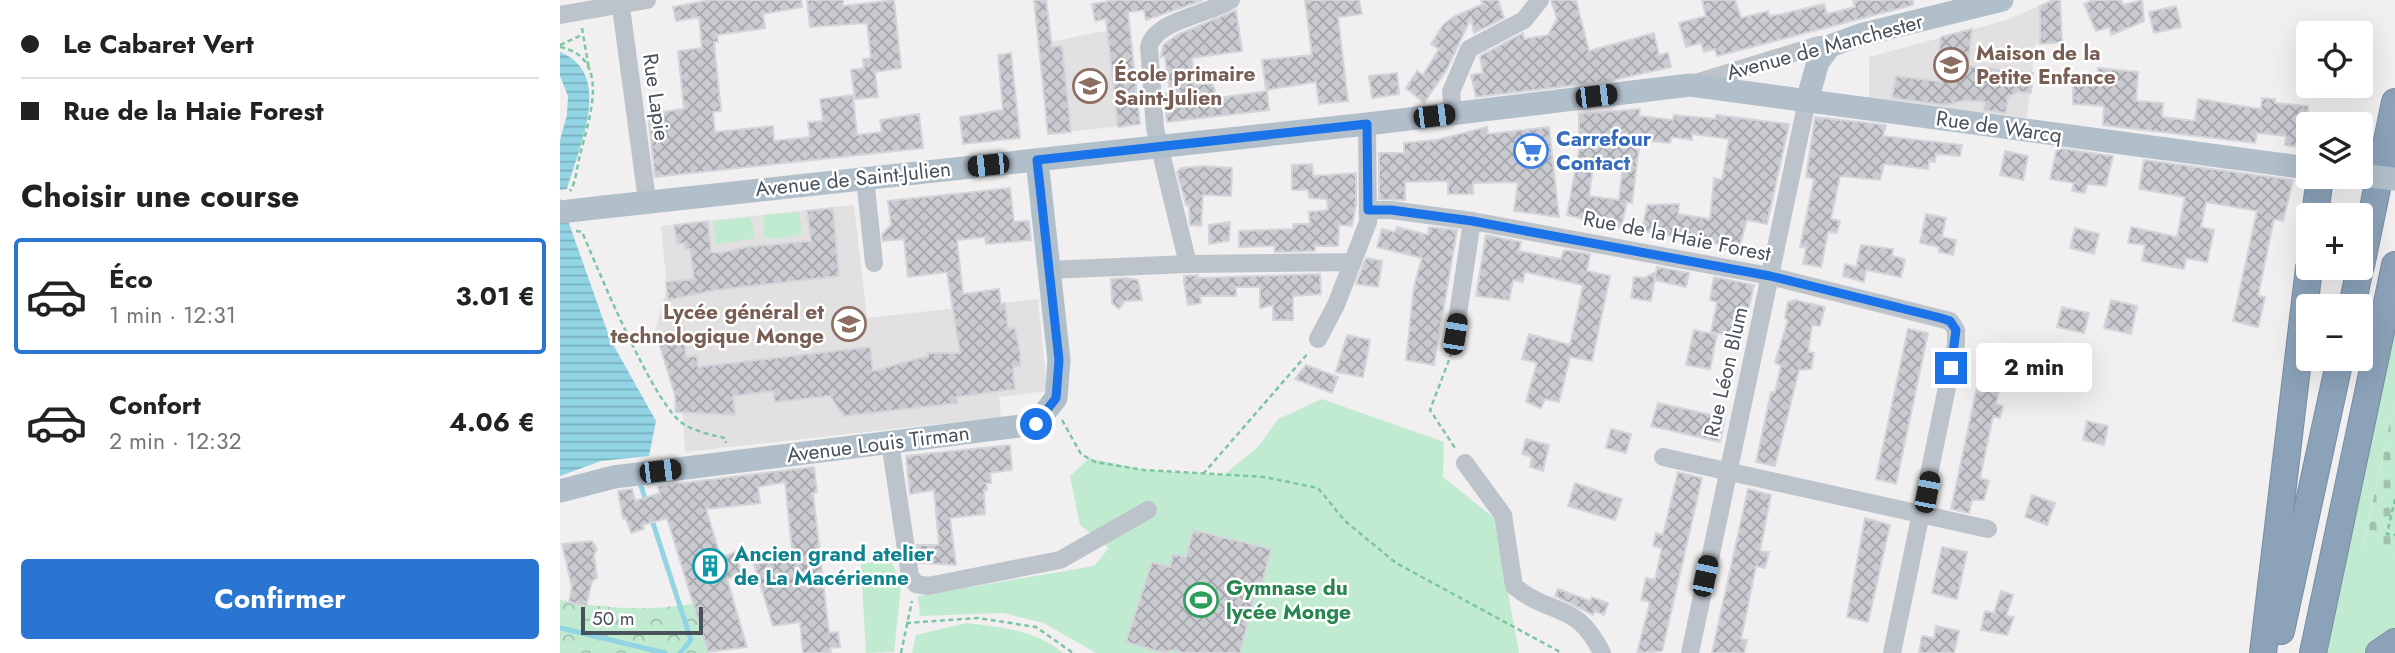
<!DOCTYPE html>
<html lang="fr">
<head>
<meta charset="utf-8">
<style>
  :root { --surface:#fff; --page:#f6f6f6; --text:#222; --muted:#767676; --line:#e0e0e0; --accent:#2975d1 }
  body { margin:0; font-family:Jost,sans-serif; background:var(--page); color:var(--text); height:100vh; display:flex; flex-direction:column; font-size:26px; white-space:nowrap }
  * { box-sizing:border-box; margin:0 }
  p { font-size:23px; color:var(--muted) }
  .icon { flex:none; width:38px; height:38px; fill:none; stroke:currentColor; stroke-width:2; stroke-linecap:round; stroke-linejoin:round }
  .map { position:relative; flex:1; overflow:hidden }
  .side { display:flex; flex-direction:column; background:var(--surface); width:560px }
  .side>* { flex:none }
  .hud { display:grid; align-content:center; height:154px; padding:0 21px; background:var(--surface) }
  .fabs { position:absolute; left:1736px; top:21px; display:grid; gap:14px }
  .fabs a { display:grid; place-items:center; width:77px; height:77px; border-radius:7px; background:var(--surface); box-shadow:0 7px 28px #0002; font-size:35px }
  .scale { position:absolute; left:21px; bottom:18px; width:122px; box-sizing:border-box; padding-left:7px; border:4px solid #49525b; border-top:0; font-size:19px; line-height:24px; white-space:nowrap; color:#49525b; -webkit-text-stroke:5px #fff; paint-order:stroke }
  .end { position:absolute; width:32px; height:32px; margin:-16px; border:9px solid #1a73e8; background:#fff; box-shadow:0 0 0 4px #fff }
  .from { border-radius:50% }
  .bubble { position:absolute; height:49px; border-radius:7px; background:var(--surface); box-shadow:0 7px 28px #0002; font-size:23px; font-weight:700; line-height:49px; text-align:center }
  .car { position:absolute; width:21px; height:42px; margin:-21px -10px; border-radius:9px; box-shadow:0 0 5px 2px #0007; background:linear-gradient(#222 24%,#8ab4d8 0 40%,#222 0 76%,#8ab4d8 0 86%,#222 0) }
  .hud b { display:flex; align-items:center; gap:24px; height:66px; font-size:26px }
  .hud b+b { border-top:2px solid var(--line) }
  .hud i { width:18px; height:18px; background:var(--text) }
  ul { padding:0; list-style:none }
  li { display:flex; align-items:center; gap:21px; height:116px; margin:0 14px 10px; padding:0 7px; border:4px solid transparent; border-radius:7px }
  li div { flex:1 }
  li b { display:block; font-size:26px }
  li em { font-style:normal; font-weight:700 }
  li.active { border-color:var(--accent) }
  li>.icon { width:63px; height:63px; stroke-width:1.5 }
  h2 { padding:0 21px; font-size:32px; line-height:84px }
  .button { display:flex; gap:14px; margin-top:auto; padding:14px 21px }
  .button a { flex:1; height:80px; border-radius:7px; background:var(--accent); color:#fff; font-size:28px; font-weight:700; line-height:80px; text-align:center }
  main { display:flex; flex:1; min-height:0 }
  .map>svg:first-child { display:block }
  .education { fill:#e2e0e0 }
  .grass { fill:#c1ebd1 }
  .cemetery { fill:url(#cemetery-stones) }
  .park { fill:url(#park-crowns) }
  .water { fill:url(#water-rules) }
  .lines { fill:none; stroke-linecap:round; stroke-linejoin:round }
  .stream { stroke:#92d4e4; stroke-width:5 }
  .building { fill:url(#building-cross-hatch); stroke:#d4d5da; stroke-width:2; fill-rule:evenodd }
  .highway-casing { stroke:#768da5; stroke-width:28 }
  .path { stroke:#7cc6a1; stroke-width:2.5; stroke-dasharray:5 3.5; stroke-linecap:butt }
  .minor { stroke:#bcc3cb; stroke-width:18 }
  .major { stroke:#b1bfcb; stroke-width:23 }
  .highway { stroke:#8ba2b9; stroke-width:26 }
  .major-bridge { stroke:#b1bfcb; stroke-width:23 }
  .route { stroke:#1a73e8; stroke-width:9 }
  .labels { text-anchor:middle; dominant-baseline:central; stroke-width:5; stroke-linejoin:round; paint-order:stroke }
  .street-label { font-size:21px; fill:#49525b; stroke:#fff }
  .education-label { font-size:21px; font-weight:bold; fill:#785e54; stroke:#fff; text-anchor:start }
  .shop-label { font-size:21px; font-weight:bold; fill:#366cbe; stroke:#fff; text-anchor:start }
  .culture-label { font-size:21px; font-weight:bold; fill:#0d838f; stroke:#fff; text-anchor:start }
  .leisure-label { font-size:21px; font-weight:bold; fill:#27864d; stroke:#fff; text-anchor:start }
</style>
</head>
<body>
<main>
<section class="side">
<div class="hud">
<b><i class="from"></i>Le Cabaret Vert</b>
<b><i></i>Rue de la Haie Forest</b>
</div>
<h2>Choisir une course</h2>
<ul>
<li class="active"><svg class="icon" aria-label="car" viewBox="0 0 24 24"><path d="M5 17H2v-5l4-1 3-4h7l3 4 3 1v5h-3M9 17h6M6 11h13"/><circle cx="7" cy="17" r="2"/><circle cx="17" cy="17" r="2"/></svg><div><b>Éco</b><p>1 min · 12:31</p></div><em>3.01 €</em></li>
<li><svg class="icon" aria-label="car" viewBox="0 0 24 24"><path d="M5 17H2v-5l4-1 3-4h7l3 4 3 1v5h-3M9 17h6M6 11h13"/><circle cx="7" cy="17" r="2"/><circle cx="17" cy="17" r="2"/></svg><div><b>Confort</b><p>2 min · 12:32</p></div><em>4.06 €</em></li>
</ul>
<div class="button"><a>Confirmer</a></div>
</section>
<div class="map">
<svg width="1835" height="653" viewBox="0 0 1835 653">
  <defs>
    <pattern id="cemetery-stones" width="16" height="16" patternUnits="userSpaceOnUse" patternTransform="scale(1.75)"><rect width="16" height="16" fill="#c1ebd1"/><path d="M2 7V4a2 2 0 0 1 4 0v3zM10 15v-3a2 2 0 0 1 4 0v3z" fill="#9fc1ad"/></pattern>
    <pattern id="park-crowns" width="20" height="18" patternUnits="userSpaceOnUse" patternTransform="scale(1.75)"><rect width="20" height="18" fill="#c1ebd1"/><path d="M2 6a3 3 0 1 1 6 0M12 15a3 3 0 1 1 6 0" fill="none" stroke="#9fc1ad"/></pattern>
    <pattern id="water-rules" width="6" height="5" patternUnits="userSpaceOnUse" patternTransform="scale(1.75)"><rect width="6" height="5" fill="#92d4e4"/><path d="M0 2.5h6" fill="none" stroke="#79afbc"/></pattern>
    <pattern id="building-cross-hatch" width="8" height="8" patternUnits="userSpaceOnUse" patternTransform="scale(1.75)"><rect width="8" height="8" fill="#c9cbd1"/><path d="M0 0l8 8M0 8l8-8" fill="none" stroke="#a5a7ad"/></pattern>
  </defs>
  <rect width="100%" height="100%" fill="#f1efef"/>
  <path class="education" d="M1493,0H1500L1502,42L1475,44L1467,118L1309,98V57L1447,20Z
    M570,26L580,124L488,134L479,44Z
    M294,205L307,318L478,299L487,391L439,397L441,417L125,452L123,413L116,412L117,402L95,330L107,288L101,226Z"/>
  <path class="grass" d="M239,212L242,235L209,239L204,235V215Z
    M190,217L195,235L192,239L156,244L154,221Z
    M1835,317V399L1803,546L1835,554V631L1804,653H1762Z
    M762,399L884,442L883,477L934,518L959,653H536L484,623L443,613L360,616L358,596L534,566L549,548L520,525L510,476L529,458L584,470L664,475L699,446L718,419Z
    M331,559L341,587L334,652L306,653L301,564Z
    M406,623C441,627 476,630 503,653H352L356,635Z"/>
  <path class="cemetery" d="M1835,399V554L1803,547Z"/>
  <path class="park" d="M0,600C49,609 84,611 133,604L148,653H0Z"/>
  <path class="water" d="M0,52C55,74 18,148 7,189L0,190V140L7,115L8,96L0,76Z
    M0,198L50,339L96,421L89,456L41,461L0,476Z"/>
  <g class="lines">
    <path class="stream" d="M79,480L87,504
      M91,517L131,640L120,653
      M0,628L105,653"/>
  </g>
  <path class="building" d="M149,0H241L242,7L203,14L205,28L157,35L158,42H154L161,111L153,112L155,132L213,126L214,141L250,137L248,122L263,121L260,99L293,95L297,135L322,132L320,120L359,114L363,148L95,177L88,114L124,109L118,51L142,48L139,17L116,21L113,7Z
    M247,0H283V6L334,0L341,68L315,72L318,97L295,99L291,70L304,68L303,59L311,58L307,23L250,27Z
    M474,0H486L492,47L502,46L511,132L488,134Z
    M555,0H643L586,20L584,10L568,12L580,124L558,127L546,19L535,21L532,4Z
    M745,0H799L802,14L778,17L788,101L759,104L756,82L706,90L702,60L752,55Z
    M921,0H938L944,18L914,33L911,18L887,69L864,103L846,88L857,71L863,75L879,49L871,44L883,25L893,17L923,4Z
    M991,0H1016L1029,51L1094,33L1099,55L1108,53L1111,67L1049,81L916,97L911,75L923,73L920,56L963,33L964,39L988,35L997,19Z
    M1142,0H1175L1181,18L1208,11L1209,16L1222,14L1264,4L1267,14L1295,7L1293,0H1353V5L1157,56L1155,49L1144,52L1141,43L1126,47L1119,23L1146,16Z
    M1493,0H1500L1502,42L1480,44V6Z
    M1533,0H1561L1563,5L1582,0L1584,21L1551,35L1550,27L1536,31L1524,4Z
    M1616,6L1621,27L1594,33L1589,12Z
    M676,10L682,51L632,58L635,85L652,83L658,98L707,91L709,110L607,122L604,94L610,92L605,56L601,57L603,45L617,35Z
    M1412,29L1408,66L1473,73L1471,93L1458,92L1448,97L1446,113L1424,110L1425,102L1406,100L1386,105L1332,98L1336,76L1382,82L1386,51L1379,50L1381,37Z
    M451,53L460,138L403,144L400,117L443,110L438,55Z
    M1538,68L1578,72L1576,101L1603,103L1602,117L1635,121L1638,99L1701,109L1702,98L1715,99V103L1748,106V148L1725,145L1726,136L1697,133L1695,143L1543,125L1544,106L1513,104V83H1537Z
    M837,73L839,94L812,98L809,76Z
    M1080,109L1079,116L1113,120L1114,115L1156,119V115L1229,124L1207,224L1187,220L1178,252L1159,248V244L1082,231L1087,205L1119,204L1118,214L1150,219L1154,178L1162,180L1169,139L1132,134V140L1112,137L1110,143L1080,140L1072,203L1067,202L1061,228L1007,215L1019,150V114ZM1034,160L1063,164L1059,200L1029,196Z
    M1255,117L1326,125L1323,136L1402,145L1400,156L1376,154L1375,162L1369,161L1368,169L1324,164L1320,180L1280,176L1271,219L1280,221L1277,233L1268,232L1261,267L1243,264L1246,248L1240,247L1254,179L1246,177Z
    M927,127L928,134L989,127L999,217L954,211L958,182L913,183V194H888V181L845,182V200L819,199V153H844V143L877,140Z
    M1497,148L1553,156L1546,186L1527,184L1525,193L1512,191L1514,183L1490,179Z
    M1445,151L1468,156L1463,180L1440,175Z
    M1584,160L1733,180L1723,221L1714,219L1698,296L1705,297L1698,327L1673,321L1697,211L1646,202L1641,227L1654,230L1647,262L1626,258L1624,269L1582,261L1585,245L1568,243L1571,227L1617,237L1625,197L1579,189Z
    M752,164L753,176L796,173V204L792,226L779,225L778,246H755V251L715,252L714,246L679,247V231L733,229V224H750L749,212L768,210L767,199L749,198L748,190H732V165Z
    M644,166L672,168L671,196L643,195L641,226L630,225L629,205H626L617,172L621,168Z
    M450,188L454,222L469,221L471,240L426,244L425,237L397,240L403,294L439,289L441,304L445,303L448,329L455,328L460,353V366L453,367L455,389L396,397L398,403L284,416L270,396L215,402L213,391L173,396L175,415L116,412L115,395L96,333L123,330L126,357L137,356L138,367L310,347L313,371L368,356V353H400L387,272L348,277L344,239L323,241L322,234L331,225L328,201Z
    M273,208L279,276L156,290L108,300L106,282L134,279L130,249H126L124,243L117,244L114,225L148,221L151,252L160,253L187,247L251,241L247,211Z
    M1366,214L1386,218L1382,237L1396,240L1393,255L1379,252V247L1360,243Z
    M670,222L669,241L649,244V225Z
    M837,227L868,235L869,227L897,230L874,365L846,360L854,286L862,258L817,247L822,229L835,232Z
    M1515,228L1539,234L1534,254L1510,248Z
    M926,235L961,242L959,251L1001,259L1004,250L1030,254L1027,271L1050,276L1032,361L1010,357L999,402L985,399L981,408L966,402L977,363L962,359L969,334L1010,345L1023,285L965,272L963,282L953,280L949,300L916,296Z
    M1301,245L1333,249L1332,256L1345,259L1341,277L1306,270L1304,282L1283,276L1285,264L1296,267Z
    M806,258L822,261L818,287L796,284Z
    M1097,267L1129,273L1126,287L1094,280Z
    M1096,272L1091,301L1071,298L1074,277L1084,278Z
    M760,274L761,294L733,296V320H713V305L700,308V287H676V296H640L641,303L628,305L624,283V276L638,275V278Z
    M1154,277L1194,285L1182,338L1151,332L1157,302L1150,300Z
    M566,278L578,280L582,300L565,301L559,309L552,303L551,279Z
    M1235,300L1265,307L1260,326L1252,325L1248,352L1254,353L1251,369L1239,370L1215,466L1196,462L1211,392H1215L1221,366L1215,362L1228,320L1225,318L1228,302Z
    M1551,300L1577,306L1571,334L1544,328Z
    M1502,307L1529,313L1524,333L1497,327Z
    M1348,329L1368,333L1336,484L1316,479Z
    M1134,330L1157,335L1150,369L1126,365Z
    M787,335L810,340L803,377L776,372Z
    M1429,346L1448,350L1436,404L1443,406L1440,418L1433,416L1420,478L1429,481L1424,500H1412L1409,513L1391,509L1424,354L1428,355Z
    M746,365L778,377L772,393L735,379Z
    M1098,403L1165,418L1160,442L1091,426Z
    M1527,421L1548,426L1544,445L1523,440Z
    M1051,429L1071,434L1066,453L1046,448Z
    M966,439L989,445L983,471L970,467L972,457L962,454Z
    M450,445L452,470L430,473L431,483H426L427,490L424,491L425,514L390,518L396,565L360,563L357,545H379L374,490L350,494L346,456Z
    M254,467L257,492L253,493L269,633L278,632L280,647L270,648L271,653H243L240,622L213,626L194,564L233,559L225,482L198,487L200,503L146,509L161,558L175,552L182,574L167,579L187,647L148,652L107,518L83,525L84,529L71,533L66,518L63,519L58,491L72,489L75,501L100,493L98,486Z
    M1118,472L1142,478L1102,651L1077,653L1090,602L1081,600L1086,578L1095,580L1102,548L1093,546L1096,533L1103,535Z
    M1015,483L1062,499L1055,520L1008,506Z
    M1188,489L1211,495L1200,551L1209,552L1205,568L1196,566L1181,639L1187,640L1184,653H1152Z
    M1472,495L1495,503L1487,525L1465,517Z
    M1305,518L1330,525L1308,622L1287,617Z
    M633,530L711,549L702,584L698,582L680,653H624L611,650L604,653L566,642L592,562L610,567L613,554L626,557Z
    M32,541L37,549L34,555L37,578L32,581L26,606L9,602L12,587L2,544Z
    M1382,547L1407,552L1397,599L1372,593Z
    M998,589L1030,601L1032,597L1048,603L1044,615L1035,611L1033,615L995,596Z
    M1441,591L1453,595L1446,616L1454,617L1447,635L1421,630L1425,611L1434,613Z
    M1376,626L1399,631L1394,653H1359L1362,636L1374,638Z"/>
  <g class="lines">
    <g class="highway-casing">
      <path id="highway" d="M1755,215L1760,177
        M1801,266L1835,102
        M1792,306L1800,268
        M1721,631L1780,359
        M1703,653L1749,268
        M1753,653L1835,265
        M1819,653L1835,642"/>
    </g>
    <path class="path" d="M22,28L29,69
      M0,45L22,35
      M0,47C53,58 28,121 20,155C17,166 16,183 10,191
      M16,231L22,232C38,269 95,409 125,425C137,432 152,435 165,438L166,443
      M892,352L870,410L895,448
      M502,420L521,454L535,462L584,470L704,477L758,488L785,521L836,563L1002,653
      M643,474L749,352
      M1835,499L1827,534L1835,535
      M346,623L418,618L476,627L513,653
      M341,653L352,601"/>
    <path class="minor" d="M60,0L87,200
      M0,15L87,0
      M1132,84L1259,45L1270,46
      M893,114L891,92L909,49L964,20L980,0
      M305,178L314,263
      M808,210H831L912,221L1210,276L1390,321L1396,330V344L1332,653
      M628,264L793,262
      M488,270L628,264L595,128L589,47C594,21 649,14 671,0
      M895,334L912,221
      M758,339L776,305L808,222L807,124
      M330,442L350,576L356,584L368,586L500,560L588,510
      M1103,457L1428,529
      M905,463L943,515L954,586C993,618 1016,600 1042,653
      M1130,653L1247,101"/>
    <path class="major" d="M1247,101L1258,62L1270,46L1300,35L1442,0
      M44,207L807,124L1130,85L1748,168
      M0,491L54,477L476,424L496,398L499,360L477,160"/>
    <use href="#highway" class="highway"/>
    <path class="major-bridge" d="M1801,175L1835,179
      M0,212L44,207"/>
  </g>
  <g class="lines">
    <path class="route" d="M476,424L496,398L499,360L477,160L807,124L808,210H831L912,221L1210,276L1381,318L1390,321L1396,330L1391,368"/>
  </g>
  <defs>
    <g id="school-ring" transform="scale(1.75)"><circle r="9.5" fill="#fff" stroke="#8d6e63" stroke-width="1.5"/><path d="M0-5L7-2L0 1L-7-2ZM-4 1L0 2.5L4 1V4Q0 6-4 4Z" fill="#8d6e63"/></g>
    <g id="supermarket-ring" transform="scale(1.75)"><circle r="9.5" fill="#fff" stroke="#3f7fe0" stroke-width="1.5"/><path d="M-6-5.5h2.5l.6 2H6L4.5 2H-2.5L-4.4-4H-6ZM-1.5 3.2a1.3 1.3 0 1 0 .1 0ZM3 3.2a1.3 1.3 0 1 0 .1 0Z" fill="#3f7fe0"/></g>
    <g id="building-ring" transform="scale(1.75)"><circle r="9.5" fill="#fff" stroke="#0f9aa8" stroke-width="1.5"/><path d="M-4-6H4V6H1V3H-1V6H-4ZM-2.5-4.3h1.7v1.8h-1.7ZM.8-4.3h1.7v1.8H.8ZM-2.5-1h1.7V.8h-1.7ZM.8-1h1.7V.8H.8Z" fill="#0f9aa8"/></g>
    <g id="stadium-ring" transform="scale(1.75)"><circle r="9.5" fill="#fff" stroke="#2e9e5b" stroke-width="1.5"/><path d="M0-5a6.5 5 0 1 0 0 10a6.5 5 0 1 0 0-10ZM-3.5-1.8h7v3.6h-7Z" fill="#2e9e5b"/></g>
  </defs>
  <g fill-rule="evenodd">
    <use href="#school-ring" x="1391" y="65"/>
    <use href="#school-ring" x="530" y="86"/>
    <use href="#supermarket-ring" x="971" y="151"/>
    <use href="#school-ring" x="289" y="324"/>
    <use href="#building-ring" x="150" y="566"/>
    <use href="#stadium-ring" x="641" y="600"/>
  </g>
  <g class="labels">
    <g class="street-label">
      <text transform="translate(1265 47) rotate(-15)">Avenue de Manchester</text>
      <text transform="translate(96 97) rotate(82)">Rue Lapie</text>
      <text transform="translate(1439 127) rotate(8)">Rue de Warcq</text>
      <text transform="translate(293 179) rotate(-6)">Avenue de Saint-Julien</text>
      <text transform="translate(1117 236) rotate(11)">Rue de la Haie Forest</text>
      <text transform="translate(1166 372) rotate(-77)">Rue Léon Blum</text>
      <text transform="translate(318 444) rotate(-7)">Avenue Louis Tirman</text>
    </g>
    <g class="education-label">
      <text x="1416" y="53">Maison de la<tspan x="1416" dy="24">Petite Enfance</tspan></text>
      <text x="554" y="74">École primaire<tspan x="554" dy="24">Saint-Julien</tspan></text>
      <text x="264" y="312" text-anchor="end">Lycée général et<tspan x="264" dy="24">technologique Monge</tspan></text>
    </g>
    <g class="shop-label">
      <text x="996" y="139">Carrefour<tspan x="996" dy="24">Contact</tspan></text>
    </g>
    <g class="culture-label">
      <text x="174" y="554">Ancien grand atelier<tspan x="174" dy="24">de La Macérienne</tspan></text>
    </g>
    <g class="leisure-label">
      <text x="666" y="588">Gymnase du<tspan x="666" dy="24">lycée Monge</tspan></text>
    </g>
  </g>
</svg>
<div class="fabs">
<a><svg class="icon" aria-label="locate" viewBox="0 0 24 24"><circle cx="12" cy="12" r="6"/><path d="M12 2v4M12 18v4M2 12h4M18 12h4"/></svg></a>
<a><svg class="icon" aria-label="layers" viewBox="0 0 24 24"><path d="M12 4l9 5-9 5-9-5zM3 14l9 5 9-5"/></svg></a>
<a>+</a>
<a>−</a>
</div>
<div class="scale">50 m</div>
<i class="end from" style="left:476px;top:424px"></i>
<i class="end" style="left:1391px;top:368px"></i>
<div class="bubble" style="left:1416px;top:343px;width:116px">2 min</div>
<i class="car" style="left:1036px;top:96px;rotate:83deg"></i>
<i class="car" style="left:874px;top:116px;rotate:83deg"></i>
<i class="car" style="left:428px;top:165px;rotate:264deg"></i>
<i class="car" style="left:895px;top:334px;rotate:9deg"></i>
<i class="car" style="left:100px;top:471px;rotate:83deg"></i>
<i class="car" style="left:1367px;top:492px;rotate:11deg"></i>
<i class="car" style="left:1145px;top:576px;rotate:12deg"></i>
</div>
</main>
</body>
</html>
